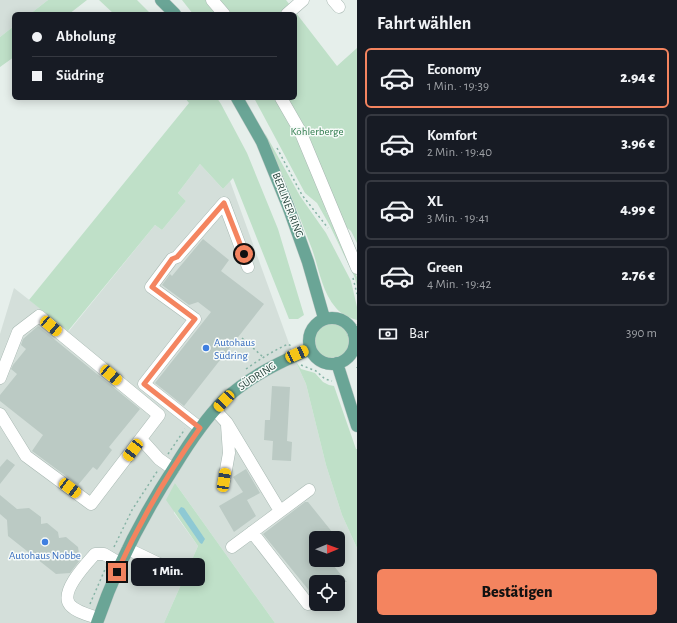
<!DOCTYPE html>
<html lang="de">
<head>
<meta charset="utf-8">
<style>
  :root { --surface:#171b24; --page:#242831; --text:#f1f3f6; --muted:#9ea1a6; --line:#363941; --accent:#f4845f }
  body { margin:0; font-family:"Alegreya Sans",sans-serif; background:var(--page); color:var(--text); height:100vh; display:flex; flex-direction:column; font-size:15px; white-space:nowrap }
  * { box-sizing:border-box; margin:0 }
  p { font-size:13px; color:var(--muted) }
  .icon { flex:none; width:22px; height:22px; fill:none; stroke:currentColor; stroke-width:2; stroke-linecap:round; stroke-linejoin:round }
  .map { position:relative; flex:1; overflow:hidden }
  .drawer { display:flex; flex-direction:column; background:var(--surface); width:320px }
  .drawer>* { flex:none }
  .hud { position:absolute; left:12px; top:12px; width:285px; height:88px; border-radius:6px; box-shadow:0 2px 10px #0003; display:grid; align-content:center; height:88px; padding:0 20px; background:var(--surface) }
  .needle { width:26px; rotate:89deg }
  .tools { position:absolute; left:309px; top:531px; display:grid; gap:8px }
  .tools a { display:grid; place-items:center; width:36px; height:36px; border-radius:6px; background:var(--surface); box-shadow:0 2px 10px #0003; font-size:20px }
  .end { position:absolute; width:18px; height:18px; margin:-9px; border:5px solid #f4845f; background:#111; box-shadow:0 0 0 2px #111 }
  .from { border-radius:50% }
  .bubble { position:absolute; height:28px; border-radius:6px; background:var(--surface); box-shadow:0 2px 10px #0003; font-size:13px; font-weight:800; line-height:28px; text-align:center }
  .car { position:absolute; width:12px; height:24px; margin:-12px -6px; border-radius:5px; box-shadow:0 0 3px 1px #0007; background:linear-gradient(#f5c518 24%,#345 0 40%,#f5c518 0 76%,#345 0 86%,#f5c518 0) }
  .hud b { display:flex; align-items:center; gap:14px; height:38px; font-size:15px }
  .hud b+b { border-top:1px solid var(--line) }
  .hud i { width:10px; height:10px; background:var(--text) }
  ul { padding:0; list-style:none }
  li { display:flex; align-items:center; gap:12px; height:60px; margin:0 8px 6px; padding:0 12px; border:2px solid var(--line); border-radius:6px }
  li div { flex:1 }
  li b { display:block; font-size:15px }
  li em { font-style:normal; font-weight:800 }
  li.current { border-color:var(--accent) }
  li>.icon { width:36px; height:36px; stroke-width:1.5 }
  h2 { padding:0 20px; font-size:18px; line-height:48px }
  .pay { display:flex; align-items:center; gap:10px; height:44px; padding:0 20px; font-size:15px }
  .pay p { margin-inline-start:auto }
  .action { display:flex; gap:8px; margin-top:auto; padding:8px 20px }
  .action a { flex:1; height:46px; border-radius:6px; background:var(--accent); color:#111; font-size:16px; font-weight:800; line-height:46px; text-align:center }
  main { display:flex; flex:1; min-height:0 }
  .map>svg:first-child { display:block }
  .built { fill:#d4dfda; fill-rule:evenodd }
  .green { fill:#bfe0c8 }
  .water { fill:#8ec9d4 }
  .building { fill:#bbcac4 }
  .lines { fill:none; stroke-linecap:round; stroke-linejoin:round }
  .minor-casing { stroke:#a8b8b2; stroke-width:13 }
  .major-casing { stroke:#c2cac8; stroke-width:13 }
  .path { stroke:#86b3a5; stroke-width:1.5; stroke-dasharray:2 3; stroke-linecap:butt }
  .minor { stroke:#fff; stroke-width:12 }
  .major { stroke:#6aa596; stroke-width:12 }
  .route { stroke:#f4845f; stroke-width:5 }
  .shop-dot { fill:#3f7fe0; stroke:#f7fbf9; stroke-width:1.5 }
  .labels { text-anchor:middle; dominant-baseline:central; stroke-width:3; stroke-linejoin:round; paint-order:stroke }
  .park-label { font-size:11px; fill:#2d7a4b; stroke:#f7fbf9 }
  .street-label { font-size:11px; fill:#24423a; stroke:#f7fbf9 }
  .shop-label { font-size:11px; fill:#366cbe; stroke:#f7fbf9; text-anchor:start }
</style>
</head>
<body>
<main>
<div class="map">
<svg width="357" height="623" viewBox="0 0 357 623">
  <rect width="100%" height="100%" fill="#e6efeb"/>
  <path class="built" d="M0,0H48L30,14H14V26L0,37Z
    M200,164L223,189L230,181L295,360L306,384L326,465L342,515L357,548V623H275L175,483L174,513L198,546L164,623H0V334L14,288L69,331L155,225L162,230L186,201L178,193ZM316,538H338V560H316ZM316,582H338V604H316Z"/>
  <path class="green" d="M48,0H87L69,14H30Z
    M99,0H137L151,14H114Z
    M182,0H286L337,66L357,48V243L351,231L326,211L357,277V287L355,278L330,226L317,203L305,193L254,98H295V14H193Z
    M14,26V57L0,67V37Z
    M185,98H217L221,104L247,153L278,229L304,315L298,319H289L233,178L223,189L200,164L178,193L186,201L162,230L155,225L68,331L29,300L189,103Z
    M263,133L266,135L300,196L326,233L351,281L357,307V320C350,318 341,314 336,308C322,292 319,269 312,249C297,210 282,171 263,133Z
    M313 341a18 18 0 1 1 36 0a18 18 0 1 1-36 0Z
    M295,360L301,369L315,373L323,382L329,385L334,386L356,449H357V548L342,515L326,465L306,384Z
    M175,483L275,623H164L198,546L166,500Z"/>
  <path class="water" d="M181,507L184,508L205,539L202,544L200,543L178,511Z"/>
  <path class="building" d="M203,239L229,260L221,271L264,304L184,406L155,383L211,312L198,302L189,305L162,285L170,274L172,276Z
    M38,326L140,409L109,447L112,450L97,470L93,467L78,485L32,451L43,435L0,401V395L17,374L11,369L13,365L26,349L21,345L23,339Z
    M272,386L290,387L287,441L292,442L291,461L272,460L273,441L264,440L265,420H270Z
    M7,459L15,465L0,484V467Z
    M246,469L260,493L247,500L256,516L234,532L219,506L243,492L233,477Z
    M0,495L17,509L29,508L41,517V524L47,523L58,532L59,538L66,537L78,547L80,560L70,573L56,574L8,536L7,520L0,514Z
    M305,502H308L337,538H316V560H329L347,582H316V599L263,534Z"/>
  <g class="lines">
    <g class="minor-casing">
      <path id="minor" d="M212,0L224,14
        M333,0L339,7
        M287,14L303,0
        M281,98L300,131L357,268
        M353,332L357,331
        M0,378L18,332L39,316L159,415L91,504L26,456L0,414
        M215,410L227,423L280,511
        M200,428L144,384L195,319L151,287L172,259L177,257L224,203L248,267
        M141,439L159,459L173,469
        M224,481L229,453L227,425
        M252,532L308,604
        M232,547L309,490
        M128,549L174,571
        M98,618C89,615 76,612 70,605C59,592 87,563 95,554H104L121,564"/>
    </g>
    <g class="major-casing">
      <path id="major" d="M161,0L175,14
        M237,98L262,142L288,206L308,262L324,318
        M309 341a23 23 0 1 1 46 0a23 23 0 1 1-46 0Z
        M337,363L357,426
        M97,623C116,567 143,515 175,466C189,443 205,419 224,400C250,376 278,363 310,349"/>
    </g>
    <path class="path" d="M277,148L302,195L328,228
      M353,278L357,294
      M242,338L263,357
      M301,365L316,371L325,379L332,381
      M357,367V368
      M246,369C260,359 273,351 288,344L291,346
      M168,454L185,429
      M114,547L132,510L158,470
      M90,604L106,567"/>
    <use href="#minor" class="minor"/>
    <use href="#major" class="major"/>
  </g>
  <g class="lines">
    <path class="route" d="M117,572C140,521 168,473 200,428L144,384L195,319L152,287L172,259L177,257L224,203L244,254"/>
  </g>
  <g class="shop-dot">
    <circle cx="206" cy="348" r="4"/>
    <circle cx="45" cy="542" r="4"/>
  </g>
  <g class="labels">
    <g class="park-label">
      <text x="317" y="131">Köhlerberge</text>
    </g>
    <g class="street-label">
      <text transform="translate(288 205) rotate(69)">BERLINER RING</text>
      <text transform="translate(257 376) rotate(-33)">SÜDRING</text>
    </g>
    <g class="shop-label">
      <text x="214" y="342">Autohaus<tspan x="214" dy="13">Südring</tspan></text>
      <text x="45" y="555" text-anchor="middle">Autohaus Nobbe</text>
    </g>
  </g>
</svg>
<div class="tools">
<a><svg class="needle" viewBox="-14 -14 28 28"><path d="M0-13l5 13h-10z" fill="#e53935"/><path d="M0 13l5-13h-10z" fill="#9ea1a6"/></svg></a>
<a><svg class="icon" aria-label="locate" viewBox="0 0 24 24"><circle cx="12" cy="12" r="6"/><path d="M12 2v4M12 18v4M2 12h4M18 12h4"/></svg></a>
</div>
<i class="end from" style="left:244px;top:254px"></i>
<i class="end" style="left:117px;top:572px"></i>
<div class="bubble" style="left:131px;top:558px;width:74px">1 Min.</div>
<i class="car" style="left:51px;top:326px;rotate:130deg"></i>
<i class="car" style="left:297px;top:354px;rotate:66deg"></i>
<i class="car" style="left:111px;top:375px;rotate:130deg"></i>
<i class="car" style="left:224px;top:401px;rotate:223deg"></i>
<i class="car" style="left:133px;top:450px;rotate:217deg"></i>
<i class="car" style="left:224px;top:480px;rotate:9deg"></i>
<i class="car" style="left:70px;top:488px;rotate:127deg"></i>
<div class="hud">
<b><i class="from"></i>Abholung</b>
<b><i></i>Südring</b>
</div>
</div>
<section class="drawer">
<h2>Fahrt wählen</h2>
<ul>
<li class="current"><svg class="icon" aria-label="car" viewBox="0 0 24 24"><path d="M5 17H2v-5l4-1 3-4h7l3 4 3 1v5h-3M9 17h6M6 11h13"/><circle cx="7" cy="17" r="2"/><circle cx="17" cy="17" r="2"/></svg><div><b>Economy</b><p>1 Min. · 19:39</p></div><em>2.94 €</em></li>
<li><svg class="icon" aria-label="car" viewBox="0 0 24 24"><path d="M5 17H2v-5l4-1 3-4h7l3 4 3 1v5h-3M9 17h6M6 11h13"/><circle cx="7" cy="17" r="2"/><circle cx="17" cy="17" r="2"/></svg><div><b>Komfort</b><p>2 Min. · 19:40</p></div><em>3.96 €</em></li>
<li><svg class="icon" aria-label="car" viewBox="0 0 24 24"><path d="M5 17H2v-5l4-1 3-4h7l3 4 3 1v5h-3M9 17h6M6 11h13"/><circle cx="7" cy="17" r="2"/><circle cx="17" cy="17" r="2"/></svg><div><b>XL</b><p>3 Min. · 19:41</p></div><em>4.99 €</em></li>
<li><svg class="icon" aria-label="car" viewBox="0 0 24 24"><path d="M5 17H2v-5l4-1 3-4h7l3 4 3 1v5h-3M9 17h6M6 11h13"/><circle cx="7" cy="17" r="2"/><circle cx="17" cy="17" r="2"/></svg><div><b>Green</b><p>4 Min. · 19:42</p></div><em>2.76 €</em></li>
</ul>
<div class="pay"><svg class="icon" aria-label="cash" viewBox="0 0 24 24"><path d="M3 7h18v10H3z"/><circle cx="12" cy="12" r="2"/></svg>Bar<p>390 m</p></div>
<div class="action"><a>Bestätigen</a></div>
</section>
</main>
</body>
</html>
